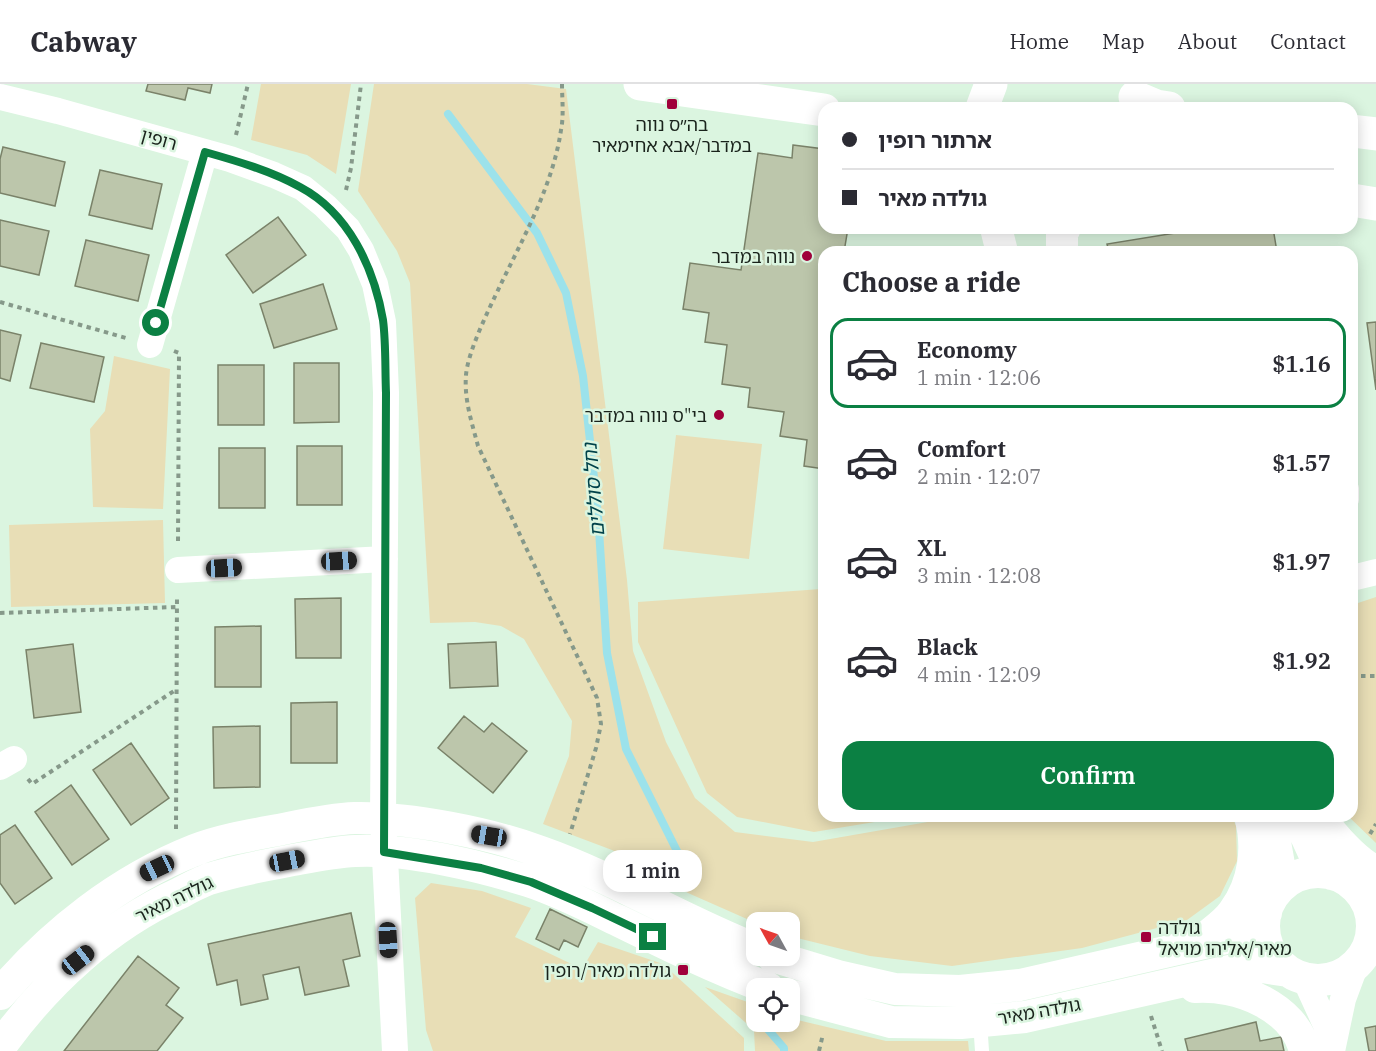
<!DOCTYPE html>
<html lang="en">
<head>
<meta charset="utf-8">
<style>
  :root { --surface:#fff; --page:#f7f7f7; --text:#2b2b33; --muted:#7c7c81; --line:#e1e1e2; --accent:#0b8043 }
  body { margin:0; font-family:"IBM Plex Serif","Noto Sans Hebrew",serif; background:var(--page); color:var(--text); height:100vh; display:flex; flex-direction:column; font-size:22px; white-space:nowrap }
  * { box-sizing:border-box; margin:0 }
  p { font-size:20px; color:var(--muted) }
  .icon { flex:none; width:33px; height:33px; fill:none; stroke:currentColor; stroke-width:2; stroke-linecap:round; stroke-linejoin:round }
  .map { position:relative; flex:1; overflow:hidden }
  .details { position:absolute; left:818px; top:162px; width:540px; height:576px; display:flex; flex-direction:column; background:var(--surface); border-radius:18px; box-shadow:0 3px 15px #0003 }
  .details>* { flex:none }
  .guide { position:absolute; left:818px; top:18px; width:540px; height:132px; border-radius:18px; box-shadow:0 3px 15px #0003; display:grid; align-content:center; height:132px; padding:0 24px; background:var(--surface) }
  .needle { width:39px; rotate:310deg }
  .buttons { position:absolute; left:746px; top:828px; display:grid; gap:12px }
  .buttons a { display:grid; place-items:center; width:54px; height:54px; border-radius:12px; background:var(--surface); box-shadow:0 3px 15px #0003; font-size:30px }
  .end { position:absolute; width:27px; height:27px; margin:-14px; border:8px solid #0b8043; background:#fff; box-shadow:0 0 0 3px #fff }
  .from { border-radius:50% }
  .bubble { position:absolute; height:42px; border-radius:18px; background:var(--surface); box-shadow:0 3px 15px #0003; font-size:20px; font-weight:600; line-height:42px; text-align:center }
  .car { position:absolute; width:18px; height:36px; margin:-18px -9px; border-radius:8px; box-shadow:0 0 4px 2px #0007; background:linear-gradient(#222 24%,#8ab4d8 0 40%,#222 0 76%,#8ab4d8 0 86%,#222 0) }
  .guide b { display:flex; align-items:center; gap:21px; height:57px; font-size:22px }
  .guide b+b { border-top:2px solid var(--line) }
  .guide i { width:15px; height:15px; background:var(--text) }
  ul { padding:0; list-style:none }
  li { display:flex; align-items:center; gap:18px; height:90px; margin:0 12px 9px; padding:0 12px; border:3px solid transparent; border-radius:18px }
  li div { flex:1 }
  li b { display:block; font-size:22px }
  li em { font-style:normal; font-weight:600 }
  li.current { border-color:var(--accent) }
  li>.icon { width:54px; height:54px; stroke-width:1.5 }
  h2 { padding:0 24px; font-size:27px; line-height:72px }
  .action { display:flex; gap:12px; margin-top:auto; padding:12px 24px }
  .action a { flex:1; height:69px; border-radius:18px; background:var(--accent); color:#fff; font-size:24px; font-weight:600; line-height:69px; text-align:center }
  header { display:flex; align-items:center; gap:36px; box-sizing:border-box; height:84px; padding:0 30px; background:var(--surface); border-bottom:2px solid var(--line) }
  header strong { font-size:28px }
  nav { display:flex; gap:33px; margin-inline-start:auto; font-size:21px }
  .map>svg:first-child { display:block }
  .green { fill:#e8deb6 }
  .lines { fill:none; stroke-linecap:round; stroke-linejoin:round }
  .stream { stroke:#9ce2eb; stroke-width:8 }
  .building { fill:#bcc6ab; stroke:#7a8269; stroke-width:1.5 }
  .path { stroke:#86998a; stroke-width:4; stroke-dasharray:4.5 4.5; stroke-linecap:butt }
  .service { stroke:#fff; stroke-width:14 }
  .minor { stroke:#fff; stroke-width:26 }
  .tertiary { stroke:#fff; stroke-width:32 }
  .secondary { stroke:#fff; stroke-width:33 }
  .route { stroke:#0b8043; stroke-width:8 }
  .poi-dot { fill:#a0003b; stroke:#dbf5e0; stroke-width:2 }
  .labels { text-anchor:middle; dominant-baseline:central; stroke-width:5; stroke-linejoin:round; paint-order:stroke }
  .poi-label { font-size:18px; fill:#19221b; stroke:#dbf5e0; text-anchor:end }
  .street-label { font-size:18px; fill:#19221b; stroke:#dbf5e0 }
  .water-label { font-size:20px; font-style:italic; fill:#00424a; stroke:#dbf5e0 }
</style>
</head>
<body>
<header>
<strong>Cabway</strong>
<nav><a>Home</a><a>Map</a><a>About</a><a>Contact</a></nav>
</header>
<div class="map">
<svg width="1376" height="967" viewBox="0 0 1376 967">
  <rect width="100%" height="100%" fill="#dbf5e0"/>
  <path class="green" d="M261,0H351L336,90L307,71L251,56Z
    M374,0H527L566,5L627,496L633,567L666,658L695,714L735,748L813,758L962,732H1232L1236,742L1237,777L1220,812L1187,836L1082,864L952,882L870,872L789,852V838L756,839L688,809L612,766L543,740L569,672L572,637L524,555L501,542L475,538L430,539L410,199L397,167L358,107Z
    M114,272L170,285L163,425L93,423L90,345L105,327Z
    M676,351L762,360L749,475L663,465Z
    M163,436L165,519L11,523L9,441Z
    M821,505L824,509V732H911L814,748L737,733L707,709L683,657L638,558V518Z
    M1376,513V759L1348,732H1352V521Z
    M431,799L482,807L531,824L515,853L582,885L598,858L663,880L744,954V967H433L426,946L415,814Z
    M705,903L756,921V938H789V934L886,957H968L969,967H755L754,946Z"/>
  <g class="lines">
    <path class="stream" d="M448,30L537,149L566,209L583,292L598,431L607,569L626,665L679,771
      M765,942L784,964V967"/>
  </g>
  <path class="building" d="M148,0H212L210,9L188,4L185,16L146,7Z
    M793,61L824,65L820,105H824V144H848L844,168H824V385L804,382L807,356L780,352L784,328L748,323L750,304L722,300L727,261L705,258L709,229L683,225L690,179L741,186L758,69L792,74Z
    M3,63L65,78L55,122L0,109V75Z
    M100,86L162,100L152,145L89,131Z
    M278,133L306,171L253,209L226,171Z
    M0,136L49,147L39,191L0,182Z
    M1206,144H1273L1277,168H1109L1107,160Z
    M86,156L149,171L138,217L75,202Z
    M323,200L337,245L274,264L260,220Z
    M1376,238V306L1367,239Z
    M0,246L21,251L10,297L0,294Z
    M41,259L104,273L94,318L30,304Z
    M294,279H339V338L294,339Z
    M218,281H264V341H218Z
    M297,362H342V421H297Z
    M219,364H265V424H219Z
    M341,514V574H296L295,515Z
    M261,542V603H215V543Z
    M496,558L498,602L450,604L448,560Z
    M73,560L81,628L34,634L26,566Z
    M337,618V679H291V619Z
    M464,632L484,648L492,639L527,667L493,709L438,664Z
    M260,642V703L214,704L213,643Z
    M131,659L169,714L131,741L93,686Z
    M71,701L109,755L72,781L35,728Z
    M15,741L52,794L15,820L0,799V751Z
    M550,825L587,843L578,863L564,856L559,866L536,855Z
    M351,829L360,872L343,876L349,902L305,911L299,883L263,891L268,915L241,921L237,896L217,901L208,860Z
    M138,872L179,904L166,921L183,934L157,967H64Z
    M1256,938L1260,957L1281,953L1284,967H1188L1185,955Z
    M1376,942V967H1369L1365,944Z"/>
  <g class="lines">
    <path class="path" d="M562,0C562,15 564,31 561,46C553,101 524,152 500,202C489,225 468,267 466,291C464,316 472,339 478,362L597,614L601,640L596,664L570,750
      M236,51L248,0
      M346,106L351,84L361,0
      M0,218L126,254
      M174,267L179,269L178,460
      M0,529L177,523
      M1352,592H1376
      M28,695L32,700L177,605
      M176,745L177,512
      M1370,750L1376,740
      M1151,932L1162,967
      M819,967L823,950"/>
    <path class="service" d="M1352,404V416
      M980,937L982,967"/>
    <path class="minor" d="M0,13L58,27L230,75L274,91L303,104L325,122L348,145L361,166L375,200L383,238L386,309L383,736L395,967
      M150,261L205,68
      M178,486L385,475
      M1352,494L1376,488
      M0,683L14,675
      M1305,895L1326,941L1330,961
      M1332,967L1343,915L1356,880"/>
    <path class="tertiary" d="M996,144L1002,168
      M1062,168V149L1065,144
      M1264,732L1275,758L1280,786L1273,812
      M1297,732L1313,767L1332,790
      M1318,732C1334,752 1353,776 1376,788
      M1264 842a54 54 0 1 1 108 0a54 54 0 1 1-108 0Z
      M1203,856C1213,847 1227,838 1234,827C1254,800 1259,764 1250,732
      M772,872L838,892L895,905L960,907L1020,901L1235,852L1251,842L1266,829
      M1195,903C1237,900 1294,922 1305,967
      M0,910C52,849 119,796 195,766C221,756 251,751 278,746C303,741 329,735 355,734C409,733 490,749 541,768C615,794 683,837 756,865
      M789,911L891,938L961,939L1025,933L1242,884L1262,883L1288,887
      M0,963C46,899 107,842 180,809C189,804 199,799 209,795C234,787 261,782 288,777C310,773 333,768 355,767C406,764 480,782 528,797C559,807 590,823 619,837C668,861 717,885 768,904"/>
    <path class="secondary" d="M640,0L824,26
      M1135,13L1156,22L1169,24
      M982,24L991,0
      M1352,47L1376,50
      M1352,116L1376,120"/>
  </g>
  <g class="lines">
    <path class="route" d="M156,239L205,68C237,77 271,87 300,103C349,129 374,184 383,236C386,259 385,285 386,309L384,768L481,784L531,798L592,824L653,853"/>
  </g>
  <g class="poi-dot">
    <rect x="666" y="14" width="12" height="12" rx="3"/>
    <circle cx="807" cy="172" r="6"/>
    <circle cx="719" cy="331" r="6"/>
    <rect x="1140" y="847" width="12" height="12" rx="3"/>
    <rect x="677" y="880" width="12" height="12" rx="3"/>
  </g>
  <g class="labels">
    <g class="poi-label">
      <text x="672" y="40" text-anchor="middle">בה״ס נווה<tspan x="672" dy="21">במדבר/אבא אחימאיר</tspan></text>
      <text x="795" y="172">נווה במדבר</text>
      <text x="707" y="331">בי"ס נווה במדבר</text>
      <text x="1158" y="843" text-anchor="start">גולדה<tspan x="1158" dy="21">מאיר/אליהו מויאל</tspan></text>
      <text x="671" y="886">גולדה מאיר/רופין</text>
    </g>
    <g class="street-label">
      <text transform="translate(159 55) rotate(16)">רופין</text>
      <text transform="translate(174 815) rotate(-26)">גולדה מאיר</text>
      <text transform="translate(1039 927) rotate(-10)">גולדה מאיר</text>
    </g>
    <g class="water-label">
      <text transform="translate(593 406) rotate(-95)">נחל סוללים</text>
    </g>
  </g>
</svg>
<div class="buttons">
<a><svg class="needle" viewBox="-14 -14 28 28"><path d="M0-13l5 13h-10z" fill="#e53935"/><path d="M0 13l5-13h-10z" fill="#7c7c81"/></svg></a>
<a><svg class="icon" aria-label="locate" viewBox="0 0 24 24"><circle cx="12" cy="12" r="6"/><path d="M12 2v4M12 18v4M2 12h4M18 12h4"/></svg></a>
</div>
<i class="end from" style="left:156px;top:239px"></i>
<i class="end" style="left:653px;top:853px"></i>
<div class="bubble" style="left:603px;top:766px;width:99px">1 min</div>
<i class="car" style="left:339px;top:477px;rotate:87deg"></i>
<i class="car" style="left:224px;top:484px;rotate:87deg"></i>
<i class="car" style="left:489px;top:752px;rotate:280deg"></i>
<i class="car" style="left:287px;top:777px;rotate:79deg"></i>
<i class="car" style="left:157px;top:784px;rotate:245deg"></i>
<i class="car" style="left:388px;top:856px;rotate:177deg"></i>
<i class="car" style="left:78px;top:876px;rotate:52deg"></i>
<div class="guide">
<b><i class="from"></i>ארתור רופין</b>
<b><i></i>גולדה מאיר</b>
</div>
<section class="details">
<h2>Choose a ride</h2>
<ul>
<li class="current"><svg class="icon" aria-label="car" viewBox="0 0 24 24"><path d="M5 17H2v-5l4-1 3-4h7l3 4 3 1v5h-3M9 17h6M6 11h13"/><circle cx="7" cy="17" r="2"/><circle cx="17" cy="17" r="2"/></svg><div><b>Economy</b><p>1 min · 12:06</p></div><em>$1.16</em></li>
<li><svg class="icon" aria-label="car" viewBox="0 0 24 24"><path d="M5 17H2v-5l4-1 3-4h7l3 4 3 1v5h-3M9 17h6M6 11h13"/><circle cx="7" cy="17" r="2"/><circle cx="17" cy="17" r="2"/></svg><div><b>Comfort</b><p>2 min · 12:07</p></div><em>$1.57</em></li>
<li><svg class="icon" aria-label="car" viewBox="0 0 24 24"><path d="M5 17H2v-5l4-1 3-4h7l3 4 3 1v5h-3M9 17h6M6 11h13"/><circle cx="7" cy="17" r="2"/><circle cx="17" cy="17" r="2"/></svg><div><b>XL</b><p>3 min · 12:08</p></div><em>$1.97</em></li>
<li><svg class="icon" aria-label="car" viewBox="0 0 24 24"><path d="M5 17H2v-5l4-1 3-4h7l3 4 3 1v5h-3M9 17h6M6 11h13"/><circle cx="7" cy="17" r="2"/><circle cx="17" cy="17" r="2"/></svg><div><b>Black</b><p>4 min · 12:09</p></div><em>$1.92</em></li>
</ul>
<div class="action"><a>Confirm</a></div>
</section>
</div>
</body>
</html>
